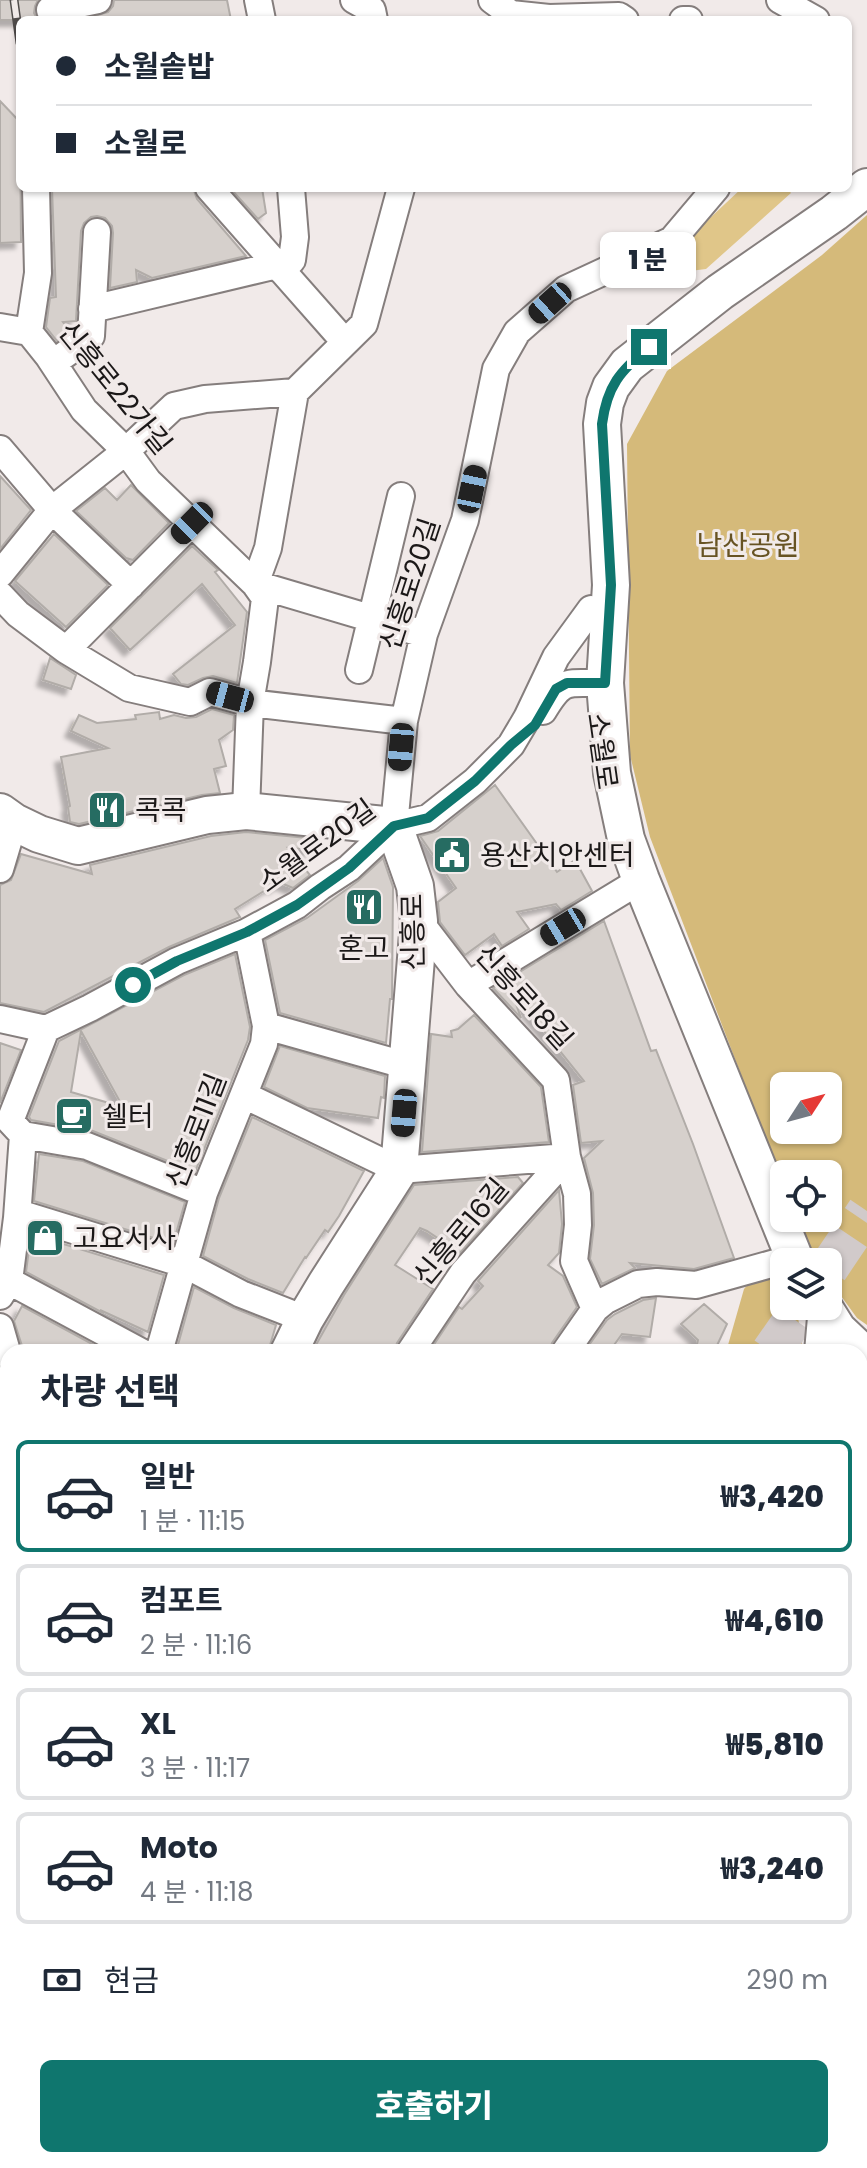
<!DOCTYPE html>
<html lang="ko">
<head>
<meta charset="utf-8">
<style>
  :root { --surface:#fff; --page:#f2f2f3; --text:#1f2937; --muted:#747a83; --line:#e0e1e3; --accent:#0f766e }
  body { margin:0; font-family:Poppins,"Noto Sans KR",sans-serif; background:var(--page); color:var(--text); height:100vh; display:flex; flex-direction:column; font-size:30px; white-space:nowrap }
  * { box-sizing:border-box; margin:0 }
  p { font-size:26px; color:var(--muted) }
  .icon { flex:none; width:44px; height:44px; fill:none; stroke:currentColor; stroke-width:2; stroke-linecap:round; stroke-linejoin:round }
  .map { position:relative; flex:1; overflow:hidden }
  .drawer { position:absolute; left:0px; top:1344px; width:868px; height:824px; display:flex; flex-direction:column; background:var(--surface); border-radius:24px 24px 0 0; box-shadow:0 2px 6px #0004 }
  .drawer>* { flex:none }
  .guide { position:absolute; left:16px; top:16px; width:836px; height:176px; border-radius:12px; box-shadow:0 2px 6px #0004; display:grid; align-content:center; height:176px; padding:0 40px; background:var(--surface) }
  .needle { width:52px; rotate:54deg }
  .tools { position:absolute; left:770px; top:1072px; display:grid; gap:16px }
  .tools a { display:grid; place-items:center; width:72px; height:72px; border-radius:12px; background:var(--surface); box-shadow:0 2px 6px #0004; font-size:40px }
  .end { position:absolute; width:36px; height:36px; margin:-18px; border:10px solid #0f766e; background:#fff; box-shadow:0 0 0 4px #fff }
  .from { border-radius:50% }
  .bubble { position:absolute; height:56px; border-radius:12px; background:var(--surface); box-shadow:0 2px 6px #0004; font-size:26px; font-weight:800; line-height:56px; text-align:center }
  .car { position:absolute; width:24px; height:48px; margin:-24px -12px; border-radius:10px; box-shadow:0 0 6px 2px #0007; background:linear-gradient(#222 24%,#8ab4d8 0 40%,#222 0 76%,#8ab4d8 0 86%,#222 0) }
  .guide b { display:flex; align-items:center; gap:28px; height:76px; font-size:30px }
  .guide b+b { border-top:2px solid var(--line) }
  .guide i { width:20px; height:20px; background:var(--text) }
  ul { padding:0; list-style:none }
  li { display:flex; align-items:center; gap:24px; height:112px; margin:0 16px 12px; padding:0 24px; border:4px solid var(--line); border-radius:12px }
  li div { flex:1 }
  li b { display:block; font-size:30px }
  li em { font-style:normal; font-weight:800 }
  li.active { border-color:var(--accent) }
  li>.icon { width:72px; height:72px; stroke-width:1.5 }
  h2 { padding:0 40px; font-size:36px; line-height:96px }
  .pay { display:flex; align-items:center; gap:20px; height:88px; padding:0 40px; font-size:30px }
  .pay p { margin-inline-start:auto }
  .action { display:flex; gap:16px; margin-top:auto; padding:16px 40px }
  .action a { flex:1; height:92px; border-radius:12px; background:var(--accent); color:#fff; font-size:32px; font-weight:800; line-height:92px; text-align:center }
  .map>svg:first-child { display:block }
  .green { fill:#e0c689 }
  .forest { fill:#d5ba7a; fill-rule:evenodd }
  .building { fill:#d6d0cc; stroke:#b1aca8; stroke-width:2; fill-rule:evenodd; filter:url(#shadow) }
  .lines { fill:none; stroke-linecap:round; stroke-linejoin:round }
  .secondary-tunnel { stroke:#d1caca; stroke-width:36; stroke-dasharray:36 18; stroke-linecap:butt }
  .primary-tunnel { stroke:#d1caca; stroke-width:40; stroke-dasharray:40 20; stroke-linecap:butt }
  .street-casing { stroke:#857e7d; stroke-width:30 }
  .secondary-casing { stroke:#857e7d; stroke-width:40 }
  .primary-casing { stroke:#857e7d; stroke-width:44 }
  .street { stroke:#fff; stroke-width:26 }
  .secondary { stroke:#fff; stroke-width:36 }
  .primary { stroke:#fff; stroke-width:40 }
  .rail-casing { stroke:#514d4c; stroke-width:9 }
  .rail { stroke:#f1eae9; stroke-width:6; stroke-dasharray:18; stroke-linecap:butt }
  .route { stroke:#0f766e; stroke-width:10 }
  .labels { text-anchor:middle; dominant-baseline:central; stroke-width:6; stroke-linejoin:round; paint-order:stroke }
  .street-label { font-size:28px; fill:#1b1818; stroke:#f1eae9 }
  .park-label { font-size:28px; fill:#675323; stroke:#f1eae9 }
  .poi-label { font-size:28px; fill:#1b1818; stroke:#f1eae9; text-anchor:start }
</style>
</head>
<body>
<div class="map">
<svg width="867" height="2168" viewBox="0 0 867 2168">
  <defs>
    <filter id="shadow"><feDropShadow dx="-6" dy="6" stdDeviation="2" flood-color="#0004"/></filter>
  </defs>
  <rect width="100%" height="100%" fill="#f1eae9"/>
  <path class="green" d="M742,188H787L791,193L706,269L633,278L695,232Z"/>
  <path class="forest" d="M867,215V1325L857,1318L828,1278V1262H816L809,1253L796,1218H828V1174H784V1187L650,837L630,755L627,444L667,371L822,255ZM784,1086H828V1130H784Z
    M778,1279L784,1287V1306H794L798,1317L803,1352H726L744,1289L750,1282Z"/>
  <path class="building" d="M0,0H38L35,6L34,13L38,20H0Z
    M114,0H227L231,20H80L108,12L113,6Z
    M0,101L20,122L21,242L0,243Z
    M52,188H193L197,199L246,256L152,278L136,270L137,282L110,288L113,233L112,226L105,218L97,216L91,217L84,223L81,231L76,321L63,322L70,331L57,341L46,327L50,298L56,297Z
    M230,188H262L266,213L258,219Z
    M0,476L31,510L0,549Z
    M131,485L169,523L133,560L126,558L76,511L105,488L117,500Z
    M54,534L108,585L66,627L15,581Z
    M192,546L218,570L215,572L247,612L237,683L213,676L203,678L188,685L181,684L173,674L235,625L202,584L130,650L110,628Z
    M50,658L76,675L71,689L43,680Z
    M212,709L234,715L233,730L219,740L226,766L214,769L220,793L202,795L79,824L70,822L68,807L70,806L61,757L108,748L71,731L79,715L97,723L136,719L135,715L159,712L160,719L174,715L186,718L196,717Z
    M495,785L557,872L575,860L592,891L561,910L556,904L517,912L529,929L502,946L494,934L465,955L440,922L438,902L456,888L420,836L438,831Z
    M246,832L318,839L317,850L288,848L310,875L293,888L281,883L274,888L272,886L235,909L240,917L169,947L44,1012L0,1003V885L11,880L21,854L92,874L90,865L211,836Z
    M383,858L393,887L392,999H390L386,1043L280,1013L265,940L307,918L358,881Z
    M604,921L651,1051L656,1050L693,1144L734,1258L694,1269L630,1263L635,1268L602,1284L590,1259L594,1225L593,1193L584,1158L602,1141L581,1143L573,1085L584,1081L511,990L521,1018L493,988Z
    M235,954L250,1027L248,1040L195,1172L93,1131L31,1120L29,1117L59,1041L184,975ZM81,1031L123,1107L71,1092Z
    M474,1015L541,1087L549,1142L422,1152L431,1034L452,1037L451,1031L458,1029Z
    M0,1043L21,1050L0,1103Z
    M280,1046L385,1076L384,1098L381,1097L378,1118L307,1108L264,1087Z
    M252,1117L364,1171L339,1216L328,1232L325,1230L306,1258L305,1257L283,1293L248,1279L203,1256L219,1198Z
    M39,1154L83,1161L185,1202L173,1244L34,1201Z
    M518,1177L523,1183L460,1253L427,1231L420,1228L395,1265L433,1289L397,1343L394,1352H312L344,1295L414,1185Z
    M559,1190L562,1224L559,1253L548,1265L563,1276L577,1307L552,1343L549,1352H429L459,1307L462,1309L483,1286L478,1281Z
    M31,1234L164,1275L148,1332L100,1310L103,1313L26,1272Z
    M194,1287L234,1308L276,1325L268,1352H176Z
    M656,1298L650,1337L622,1334L609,1352H584L607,1320L615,1314L643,1300Z
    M704,1304L727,1324L714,1352H695L698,1340L681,1324Z
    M22,1306L107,1352H24L14,1321Z"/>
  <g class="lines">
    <path class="secondary-tunnel" d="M0,2150L8,2147
      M821,2167L855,2168"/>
    <path class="primary-tunnel" d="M828,1269L867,1211
      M771,1352L803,1306"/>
    <g class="street-casing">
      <path id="street" d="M258,0L262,20
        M354,0L372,10L374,20
        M492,0L511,14L549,18L619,16L625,20
        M780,0L816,20
        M59,20L50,10L98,0
        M683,20H689
        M36,188L38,273L29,332L49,357L84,410L126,451L148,481L255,584L424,634
        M209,188L345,342
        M282,271L292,260L295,237L291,188
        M92,309L277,265
        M0,327L29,332
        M53,363L91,336L97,232
        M0,449L52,510L131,585
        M0,574L52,510L126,451L174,406L205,399L295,392
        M0,595L18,614L66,650L192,523
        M66,650L129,688L190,702L210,692L250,703L404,721
        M359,670L401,496
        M543,711C564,676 567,684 605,683
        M246,811L250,703L257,662L265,598L255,584L268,548L295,392L364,324L401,188
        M394,826L404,721L424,634L465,520L496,369L517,332L566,289L672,240L716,188
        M0,869L14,822
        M419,921L468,985L556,1080L567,1157L577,1194L578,1225L574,1261L595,1309
        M468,985L641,880
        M0,1019L46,1029L90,1008L177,961L247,932L297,905L320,887L349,868L394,826L428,818L475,781L511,745L527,718L556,657L591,609
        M266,1026L408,1066
        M244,1095L399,1170L567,1157
        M23,1135L87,1146L204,1193
        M18,1213L184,1264L241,1294L305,1319
        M0,1284L9,1281L141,1352
        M0,1296L9,1281L17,1218L23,1135L10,1121L46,1029
        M0,1327L8,1355
        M159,1352L204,1193L264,1044L266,1026L247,932
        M410,1352L463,1273L567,1157
        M565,1352L595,1309L606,1300L638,1284L657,1282L696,1285L793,1258
        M818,1352L822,1306
        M0,1454L6,1451L8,1435
        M860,1522L867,1535
        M860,1579L867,1571
        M860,1623L867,1635
        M860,1662L867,1658
        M0,1682L8,1648
        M860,1726H867
        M0,2004L8,2002
        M860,2126L866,2146L867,2168"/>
    </g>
    <g class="secondary-casing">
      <path id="secondary" d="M0,812L14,822L39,834L78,846L207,815L246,811L394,826L415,886L419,921L399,1170L326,1284L305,1319L289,1352
        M796,1262L641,880L626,839L612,773L605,683L611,585L602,424L605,403L611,387L627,365L720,292L834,213L867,187
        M823,1306L838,1330L867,1357
        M0,1940L8,1937
        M297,2160L309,2168
        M630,2160L821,2167
        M104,2168L127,2160
        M361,2168L365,2160"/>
    </g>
    <g class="primary-casing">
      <path id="primary" d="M0,2127L8,2124
        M21,2168L35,2160"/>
    </g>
    <use href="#street" class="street"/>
    <use href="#secondary" class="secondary"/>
    <use href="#primary" class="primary"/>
    <g class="rail-casing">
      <path id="rail" d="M14,0L20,43"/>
    </g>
    <use href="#rail" class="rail"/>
  </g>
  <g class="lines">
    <path class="route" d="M133,985L177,961L247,932L297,905L349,868L394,826L428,818L475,781L511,745L535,725L556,689L567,683H605L611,585L602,424C607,386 620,371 649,347"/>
  </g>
  <defs>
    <g id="restaurant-square" transform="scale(2)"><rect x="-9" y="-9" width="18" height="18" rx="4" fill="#266c62" stroke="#f1eae9"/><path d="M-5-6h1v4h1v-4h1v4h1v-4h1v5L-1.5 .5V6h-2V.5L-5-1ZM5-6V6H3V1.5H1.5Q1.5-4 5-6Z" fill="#fff"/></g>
    <g id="civic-square" transform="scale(2)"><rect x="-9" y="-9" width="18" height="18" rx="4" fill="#266c62" stroke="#f1eae9"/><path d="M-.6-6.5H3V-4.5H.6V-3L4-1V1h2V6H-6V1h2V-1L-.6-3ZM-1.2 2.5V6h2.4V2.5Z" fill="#fff"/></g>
    <g id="cafe-square" transform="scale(2)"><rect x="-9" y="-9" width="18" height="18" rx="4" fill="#266c62" stroke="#f1eae9"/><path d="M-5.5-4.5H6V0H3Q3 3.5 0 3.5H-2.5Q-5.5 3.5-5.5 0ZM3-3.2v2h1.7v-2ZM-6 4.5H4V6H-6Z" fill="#fff"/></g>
    <g id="shop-square" transform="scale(2)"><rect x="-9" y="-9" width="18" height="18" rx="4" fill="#266c62" stroke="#f1eae9"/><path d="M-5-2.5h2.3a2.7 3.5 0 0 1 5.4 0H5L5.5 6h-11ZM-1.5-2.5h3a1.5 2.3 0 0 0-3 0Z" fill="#fff"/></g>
  </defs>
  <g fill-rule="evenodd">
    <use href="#restaurant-square" x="107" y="810"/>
    <use href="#civic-square" x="452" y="855"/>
    <use href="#restaurant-square" x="364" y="907"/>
    <use href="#cafe-square" x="74" y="1116"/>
    <use href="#shop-square" x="45" y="1238"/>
  </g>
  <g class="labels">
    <g class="street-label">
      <text transform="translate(115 388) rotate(51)">신흥로22가길</text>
      <text transform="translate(410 584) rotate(-72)">신흥로20길</text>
      <text transform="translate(602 751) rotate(82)">소월로</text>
      <text transform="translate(317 846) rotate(-36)">소월로20길</text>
      <text transform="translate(413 932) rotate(-91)">신흥로</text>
      <text transform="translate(524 997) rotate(48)">신흥로18길</text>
      <text transform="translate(196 1131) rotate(-69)">신흥로11길</text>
      <text transform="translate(461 1232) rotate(-50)">신흥로16길</text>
    </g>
    <g class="park-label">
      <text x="748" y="545">남산공원</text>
    </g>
    <g class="poi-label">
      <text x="135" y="810">콕콕</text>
      <text x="480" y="855">용산치안센터</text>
      <text x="364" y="948" text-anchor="middle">혼고</text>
      <text x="102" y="1116">쉘터</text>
      <text x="73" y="1238">고요서사</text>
    </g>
  </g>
</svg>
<div class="tools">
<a><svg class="needle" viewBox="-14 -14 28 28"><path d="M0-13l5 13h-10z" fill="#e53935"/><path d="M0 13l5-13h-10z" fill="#747a83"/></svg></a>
<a><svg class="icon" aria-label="locate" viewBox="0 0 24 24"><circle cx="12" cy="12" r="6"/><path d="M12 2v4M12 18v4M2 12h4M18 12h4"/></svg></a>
<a><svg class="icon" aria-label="layers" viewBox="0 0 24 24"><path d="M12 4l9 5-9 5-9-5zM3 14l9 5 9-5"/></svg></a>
</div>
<i class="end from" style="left:133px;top:985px"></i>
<i class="end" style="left:649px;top:347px"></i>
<div class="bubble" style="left:600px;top:232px;width:96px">1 분</div>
<i class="car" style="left:550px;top:303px;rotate:228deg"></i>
<i class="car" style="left:472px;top:489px;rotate:12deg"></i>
<i class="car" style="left:192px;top:523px;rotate:225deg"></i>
<i class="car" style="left:230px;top:697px;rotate:285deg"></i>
<i class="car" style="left:401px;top:747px;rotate:185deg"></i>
<i class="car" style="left:563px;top:927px;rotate:239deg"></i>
<i class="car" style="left:404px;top:1113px;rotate:185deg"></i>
<div class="guide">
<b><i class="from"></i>소월솥밥</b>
<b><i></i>소월로</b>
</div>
<section class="drawer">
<h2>차량 선택</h2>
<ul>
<li class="active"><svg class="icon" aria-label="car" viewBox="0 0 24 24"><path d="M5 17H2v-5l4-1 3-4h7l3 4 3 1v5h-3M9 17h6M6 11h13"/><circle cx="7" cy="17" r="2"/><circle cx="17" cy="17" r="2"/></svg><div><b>일반</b><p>1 분 · 11:15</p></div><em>₩3,420</em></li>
<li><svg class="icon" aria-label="car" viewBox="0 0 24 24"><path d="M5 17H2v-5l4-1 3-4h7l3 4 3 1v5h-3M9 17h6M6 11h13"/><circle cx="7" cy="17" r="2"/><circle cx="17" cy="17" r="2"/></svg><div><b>컴포트</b><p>2 분 · 11:16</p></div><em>₩4,610</em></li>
<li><svg class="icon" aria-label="car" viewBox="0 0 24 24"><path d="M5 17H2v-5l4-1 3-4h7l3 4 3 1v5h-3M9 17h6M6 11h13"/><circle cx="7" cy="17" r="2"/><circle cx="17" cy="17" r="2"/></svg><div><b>XL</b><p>3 분 · 11:17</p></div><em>₩5,810</em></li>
<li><svg class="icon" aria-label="car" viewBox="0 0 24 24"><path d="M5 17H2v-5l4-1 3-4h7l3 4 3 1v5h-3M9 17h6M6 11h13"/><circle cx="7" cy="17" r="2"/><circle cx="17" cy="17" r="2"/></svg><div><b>Moto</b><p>4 분 · 11:18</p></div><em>₩3,240</em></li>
</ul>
<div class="pay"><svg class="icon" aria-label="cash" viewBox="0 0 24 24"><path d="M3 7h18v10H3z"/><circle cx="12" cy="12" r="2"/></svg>현금<p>290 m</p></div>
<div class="action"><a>호출하기</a></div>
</section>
</div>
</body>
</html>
